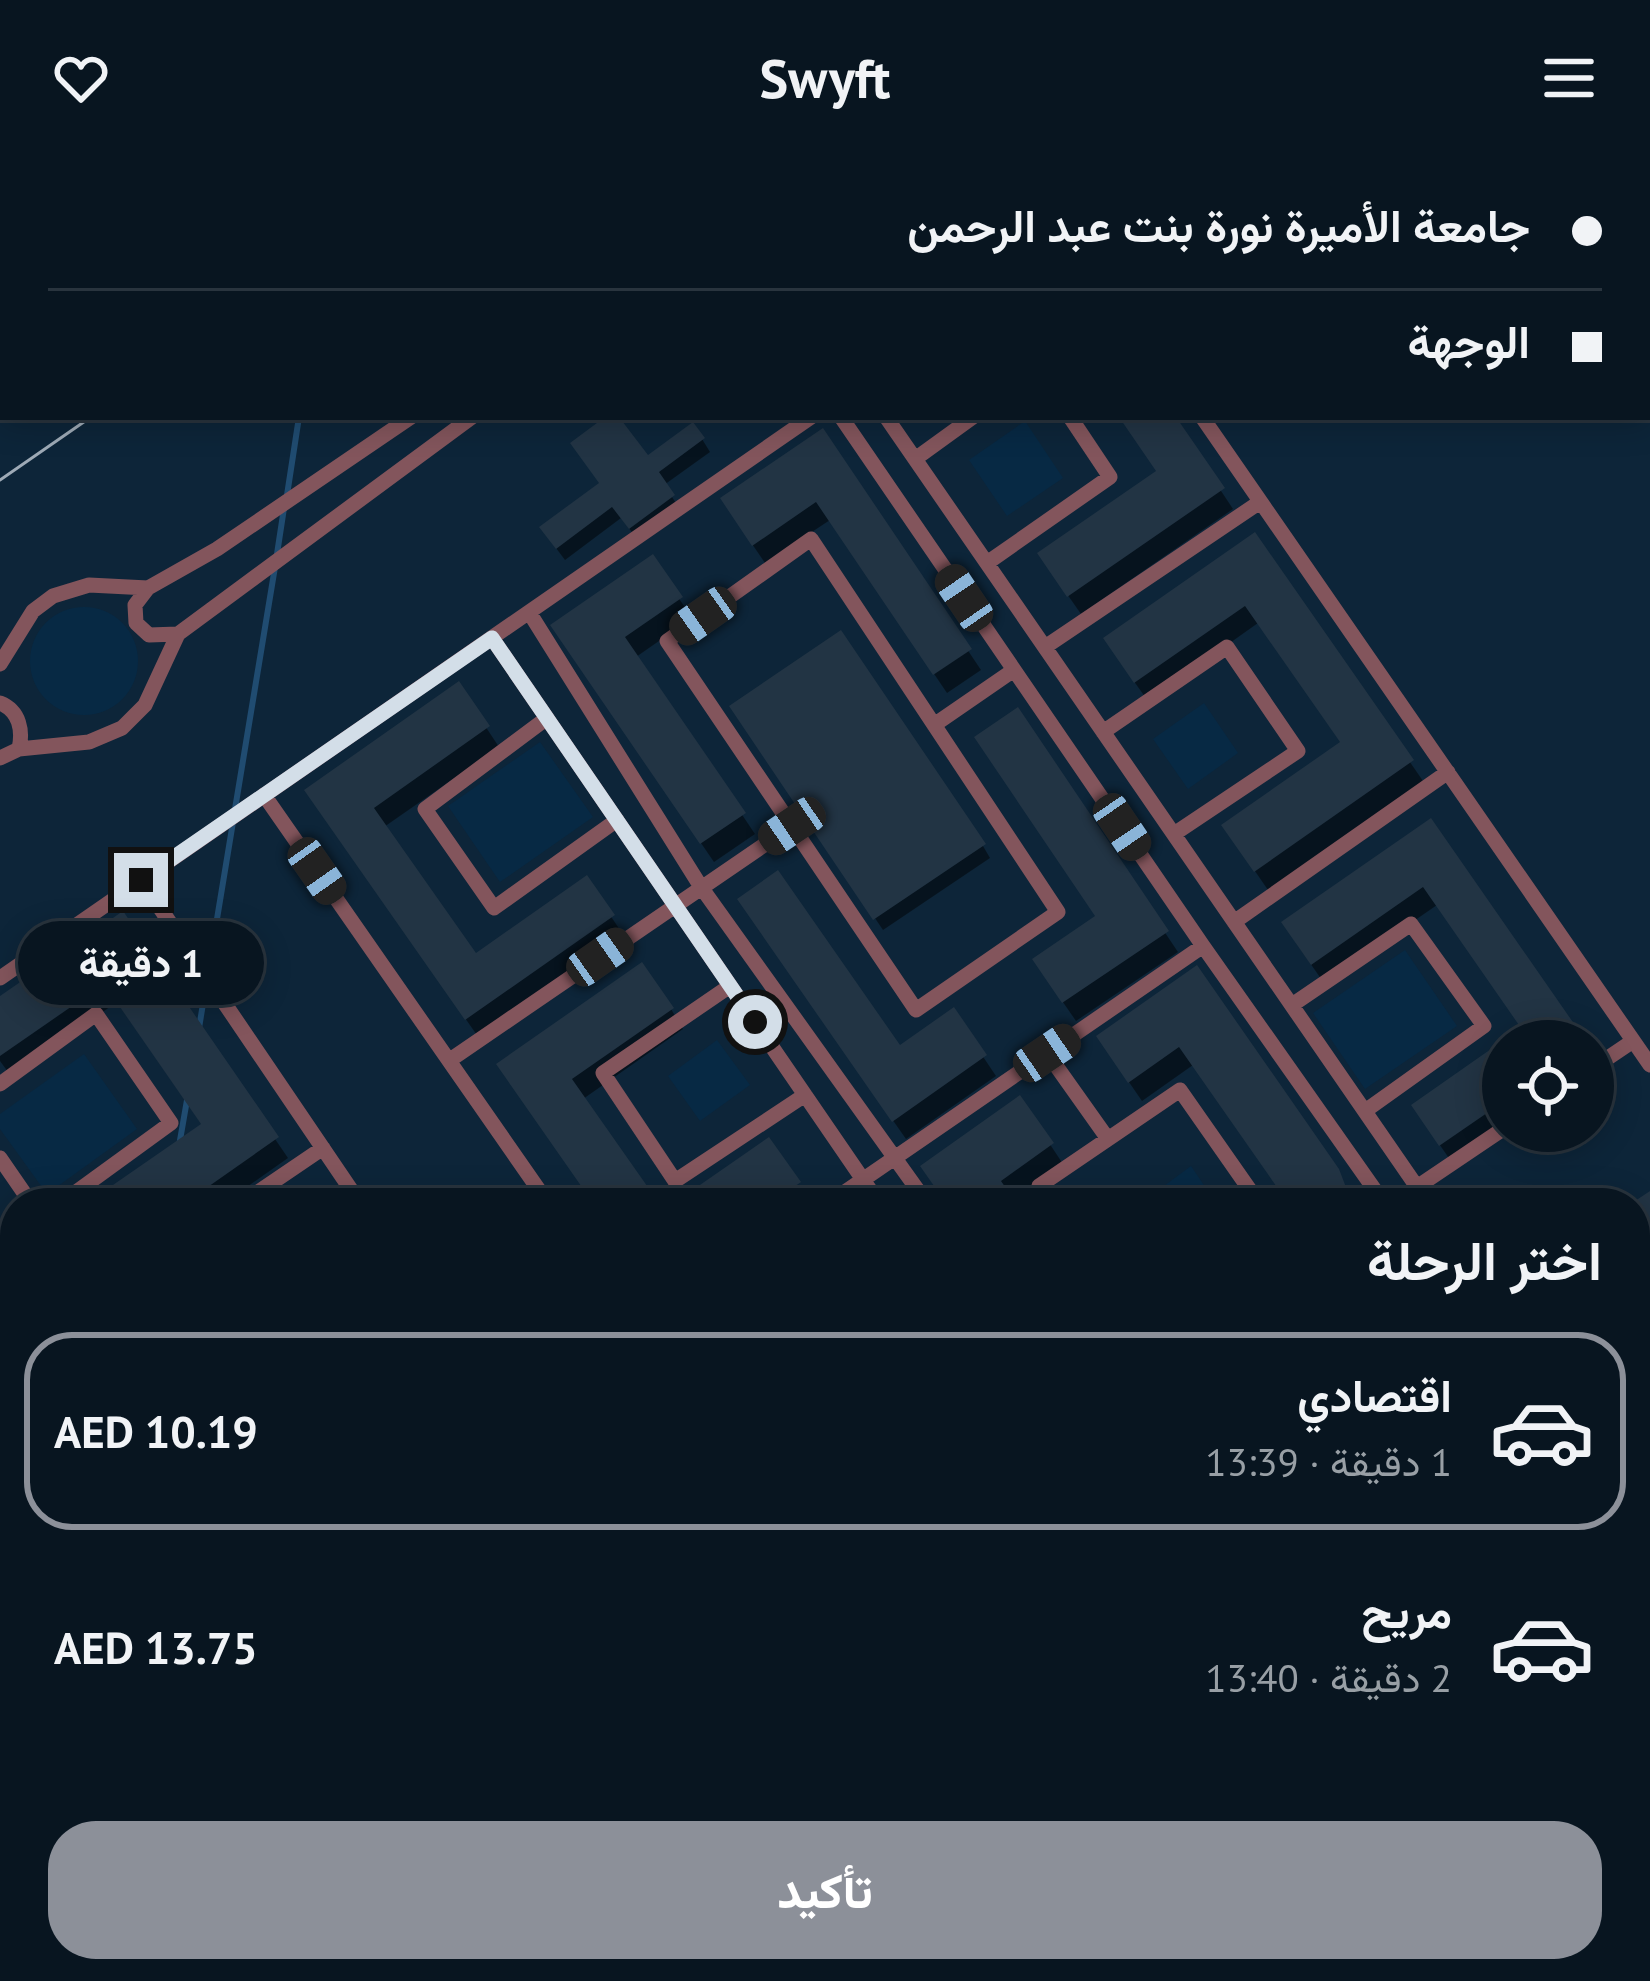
<!DOCTYPE html>
<html lang="ar">
<head>
<meta charset="utf-8">
<style>
  :root { --surface:#081520; --page:#16222d; --text:#f1f3f6; --muted:#989fa5; --line:#29343e; --accent:#8c9099 }
  body { margin:0; font-family:"PT Sans",Vazirmatn,sans-serif; background:var(--page); color:var(--text); direction:rtl; height:100vh; display:flex; flex-direction:column; font-size:45px; white-space:nowrap }
  * { box-sizing:border-box; margin:0 }
  p { font-size:39px; color:var(--muted) }
  .icon { flex:none; width:66px; height:66px; fill:none; stroke:currentColor; stroke-width:2; stroke-linecap:round; stroke-linejoin:round }
  .map { position:relative; flex:1; overflow:hidden; direction:ltr }
  .drawer { position:absolute; left:0px; top:1032px; width:1650px; height:795px; display:flex; flex-direction:column; background:var(--surface); border-radius:48px 48px 0 0; box-shadow:0 6px 30px #0003,0 0 0 3px var(--line); direction:rtl }
  .drawer>* { flex:none }
  .guide { position:absolute; left:0px; top:0px; width:1650px; height:264px; box-shadow:0 6px 30px #0003,0 0 0 3px var(--line); direction:rtl; display:grid; align-content:center; height:264px; padding:0 48px; background:var(--surface) }
  .buttons { position:absolute; left:1482px; top:864px; display:grid; gap:24px }
  .buttons a { display:grid; place-items:center; width:132px; height:132px; border-radius:50%; background:var(--surface); box-shadow:0 6px 30px #0003,0 0 0 3px var(--line); font-size:60px }
  .end { position:absolute; width:54px; height:54px; margin:-27px; border:15px solid #d3dee8; background:#111; box-shadow:0 0 0 6px #111 }
  .from { border-radius:50% }
  .bubble { position:absolute; height:84px; border-radius:42px; background:var(--surface); box-shadow:0 6px 30px #0003,0 0 0 3px var(--line); font-size:39px; font-weight:800; line-height:84px; text-align:center; direction:rtl }
  .car { position:absolute; width:36px; height:72px; margin:-36px -18px; border-radius:15px; box-shadow:0 0 9px 3px #0007; background:linear-gradient(#222 24%,#8ab4d8 0 40%,#222 0 76%,#8ab4d8 0 86%,#222 0) }
  .guide b { display:flex; align-items:center; gap:42px; height:114px; font-size:45px }
  .guide b+b { border-top:3px solid var(--line) }
  .guide i { width:30px; height:30px; background:var(--text) }
  ul { padding:0; list-style:none }
  li { display:flex; align-items:center; gap:36px; height:198px; margin:0 24px 18px; padding:0 24px; border:6px solid transparent; border-radius:48px }
  li div { flex:1 }
  li b { display:block; font-size:45px }
  li em { font-style:normal; font-weight:800 }
  li.on { border-color:var(--accent) }
  li>.icon { width:108px; height:108px; stroke-width:1.5 }
  h2 { padding:0 48px; font-size:54px; line-height:144px }
  .button { display:flex; gap:24px; margin-top:auto; padding:24px 48px }
  .button a { flex:1; height:138px; border-radius:48px; background:var(--accent); color:#fff; font-size:48px; font-weight:800; line-height:138px; text-align:center }
  header { display:flex; justify-content:space-between; align-items:center; height:156px; padding:0 48px; background:var(--surface); font-size:54px; font-weight:800 }
  .map>svg:first-child { display:block }
  .built { fill:#0d2539; fill-rule:evenodd }
  .green { fill:#072944 }
  .shadow { fill:#0007 }
  .lines { fill:none; stroke-linecap:round; stroke-linejoin:round }
  .stream { stroke:#204c71; stroke-width:6 }
  .building { fill:#223444 }
  .minor { stroke:#83555c; stroke-width:15 }
  .tram { stroke:#9eaab6; stroke-width:3 }
  .route { stroke:#d3dee8; stroke-width:15 }
</style>
</head>
<body>
<header><svg class="icon" aria-label="menu" viewBox="0 0 24 24"><path d="M4 6h16M4 12h16M4 18h16"/></svg>Swyft<svg class="icon" aria-label="heart" viewBox="0 0 24 24"><path d="M12 20l-8-8c-3-5 5-10 8-4 3-6 11-1 8 4z"/></svg></header>
<div class="map">
<svg width="1650" height="1825" viewBox="0 0 1650 1825">
  <rect width="100%" height="100%" fill="#0b1c2b"/>
  <path class="built" d="M0,0H1650V1524L1635,1502V1047H15V1812H1182L1191,1825H0ZM3,3H1647V261H3ZM1503,885H1593V975H1503Z"/>
  <path class="green" d="M1025,265L1063,322L1007,360L969,304Z
    M30 505a54 54 0 1 1 108 0a54 54 0 1 1-108 0Z
    M1204,547L1238,597L1188,633L1153,583Z
    M540,586L593,661L500,726L448,650Z
    M1405,794L1457,870L1365,933L1313,857Z
    M717,884L750,929L700,965L668,920Z
    M84,898L137,973L47,1038L0,973V958Z
    M1191,1010L1216,1047H1141Z
    M217,1812H296L259,1824Z"/>
  <path class="shadow" d="M0,0H197L199,3H3L0,112Z
    M315,0H441L443,3H311Z
    M0,114L3,118L0,202Z
    M610,261H616L647,303L702,283L710,296L664,329L680,353L638,384L621,362L565,404L550,384L602,328Z
    M1120,261H1172L1233,353L1081,458L1053,418L1159,317Z
    M822,276L981,514L947,537L830,364L765,407L735,363Z
    M1254,380L1423,625L1268,734L1237,689L1342,588L1258,467L1148,545L1118,503Z
    M652,402L692,462L636,501L755,678L714,706L565,489Z
    M458,529L499,591L384,671L475,801L586,723L624,780L479,882L319,654Z
    M1017,556L1178,796L1076,865L1047,823L1098,762Z
    M740,563L983,690L990,702L883,774Z
    M1430,666L1582,885H1508L1524,874L1437,749L1324,827L1296,787Z
    M122,759L288,1002L224,1047H92L203,970L117,846L11,920L0,905V844Z
    M752,763L900,893L953,856L996,920L906,983Z
    M1196,813L1336,1014L1353,1047H1289L1193,909L1142,945L1111,900Z
    M671,853L683,873L583,943L655,1047H594L500,909Z
    M1503,889V973L1453,1008L1426,969Z
    M1020,943L1063,1008L1012,1047H946Z
    M768,985L809,1047H679Z
    M1650,1039V1113L1635,1123V1049Z
    M0,1111L15,1133V1192L7,1198L0,1187Z
    M15,1365V1378L0,1389V1375Z
    M15,1506V1597L0,1607V1516Z
    M1635,1585L1650,1609L1635,1623Z
    M362,1812H437L433,1825H357Z"/>
  <g class="lines">
    <path class="stream" d="M331,3V0
      M287,339L299,261
      M277,398L284,352
      M235,653L275,411
      M199,872L233,666
      M179,990L187,944
      M87,1825L88,1812"/>
  </g>
  <path class="building" d="M605,261H619L648,299L693,266L705,282L659,316L675,339L629,373L612,351L556,393L539,371L599,327L570,287Z
    M1119,261H1176L1225,332L1067,441L1037,397L1156,315Z
    M823,272L972,493L933,519L816,346L752,390L720,342Z
    M1255,376L1414,604L1254,716L1221,669L1340,586L1245,450L1134,527L1103,482Z
    M653,398L683,441L625,481L746,657L700,688L550,469Z
    M841,474L986,688L873,764L729,550Z
    M459,525L490,570L374,652L476,797L587,719L615,759L465,864L304,634Z
    M1018,551L1169,775L1062,847L1032,803L1095,760L974,581Z
    M1431,662L1586,885H1503V946L1439,990L1411,949L1521,872L1423,731L1311,809L1281,766Z
    M778,714L900,889L954,851L987,899L892,966L737,743Z
    M123,755L279,981L185,1047H87L201,968L104,828L0,900V840Z
    M642,806L674,852L572,923L659,1047H593L496,908Z
    M1197,809L1339,1013L1352,1047H1288L1179,891L1128,927L1096,880Z
    M1020,939L1054,987L1001,1025L1016,1047H946L920,1010Z
    M769,981L801,1026L771,1047H674Z
    M306,1032L316,1047H285Z
    M1650,1035V1096L1635,1106V1045Z
    M0,1106L15,1127V1165L0,1176Z
    M0,1272L15,1294V1361L0,1372Z
    M15,1502V1570L0,1580V1512Z
    M1635,1580L1647,1597L1635,1605Z
    M15,1626V1683L0,1660V1636Z
    M102,1812H168L178,1825H110Z
    M359,1812H420L416,1825H354Z"/>
  <g class="lines">
    <path class="minor" d="M770,3L774,0
      M846,3L851,0
      M841,261L1203,790L1384,1047
      M886,261L1417,1031L1503,973
      M1202,261L1650,909
      M915,303L973,261
      M811,383L1058,756L916,854L667,485Z
      M987,407L1110,321L1070,261
      M148,432L135,449L136,467L149,479L178,478
      M529,456L701,731L927,1047
      M492,482L879,1047
      M1045,491L1260,346
      M0,508L33,455L53,440L89,429L148,432L217,393L411,261
      M0,547C20,555 23,575 19,593
      M547,562L425,653L494,752L617,664
      M934,569L1014,514
      M1103,576L1227,491L1298,595L1174,678
      M0,602L19,593L89,586L122,572L145,549L178,478L472,261
      M264,639L548,1047
      M141,724L360,1047
      M1234,766L1448,616
      M0,822L811,261
      M730,830L603,917L675,1025L805,939
      M1292,849L1411,768L1484,870L1365,955
      M1047,897L1108,983
      M450,904L792,670
      M1593,912L1633,885
      M0,928L96,858L171,967L61,1047
      M0,1002L31,1047
      M242,1047L323,992
      M829,1047L1203,790
      M1051,1047L1039,1030L1180,934L1259,1047
      M0,1214L15,1204
      M0,1241L15,1262
      M1635,1316L1650,1306
      M0,1485L15,1474
      M0,1617L15,1607
      M0,1799L18,1825
      M192,1812L200,1825
      M650,1812L659,1825
      M696,1812L705,1825
      M1023,1812L1032,1825
      M321,1825L330,1812
      M893,1825L912,1812"/>
    <path class="tram" d="M443,3L447,0
      M466,3L470,0
      M0,324L91,261
      M773,1825L792,1812"/>
  </g>
  <g class="lines">
    <path class="route" d="M141,724L492,482L755,866"/>
  </g>
</svg>
<div class="buttons">
<a><svg class="icon" aria-label="locate" viewBox="0 0 24 24"><circle cx="12" cy="12" r="6"/><path d="M12 2v4M12 18v4M2 12h4M18 12h4"/></svg></a>
</div>
<i class="end from" style="left:755px;top:866px"></i>
<i class="end" style="left:141px;top:724px"></i>
<div class="bubble" style="left:18px;top:765px;width:246px">1 دقيقة</div>
<i class="car" style="left:964px;top:442px;rotate:326deg"></i>
<i class="car" style="left:703px;top:460px;rotate:235deg"></i>
<i class="car" style="left:792px;top:670px;rotate:236deg"></i>
<i class="car" style="left:1122px;top:671px;rotate:146deg"></i>
<i class="car" style="left:317px;top:715px;rotate:145deg"></i>
<i class="car" style="left:600px;top:801px;rotate:55deg"></i>
<i class="car" style="left:1047px;top:897px;rotate:56deg"></i>
<div class="guide">
<b><i class="from"></i>جامعة الأميرة نورة بنت عبد الرحمن</b>
<b><i></i>الوجهة</b>
</div>
<section class="drawer">
<h2>اختر الرحلة</h2>
<ul>
<li class="on"><svg class="icon" aria-label="car" viewBox="0 0 24 24"><path d="M5 17H2v-5l4-1 3-4h7l3 4 3 1v5h-3M9 17h6M6 11h13"/><circle cx="7" cy="17" r="2"/><circle cx="17" cy="17" r="2"/></svg><div><b>اقتصادي</b><p>1 دقيقة · 13:39</p></div><em>AED 10.19</em></li>
<li><svg class="icon" aria-label="car" viewBox="0 0 24 24"><path d="M5 17H2v-5l4-1 3-4h7l3 4 3 1v5h-3M9 17h6M6 11h13"/><circle cx="7" cy="17" r="2"/><circle cx="17" cy="17" r="2"/></svg><div><b>مريح</b><p>2 دقيقة · 13:40</p></div><em>AED 13.75</em></li>
</ul>
<div class="button"><a>تأكيد</a></div>
</section>
</div>
</body>
</html>
